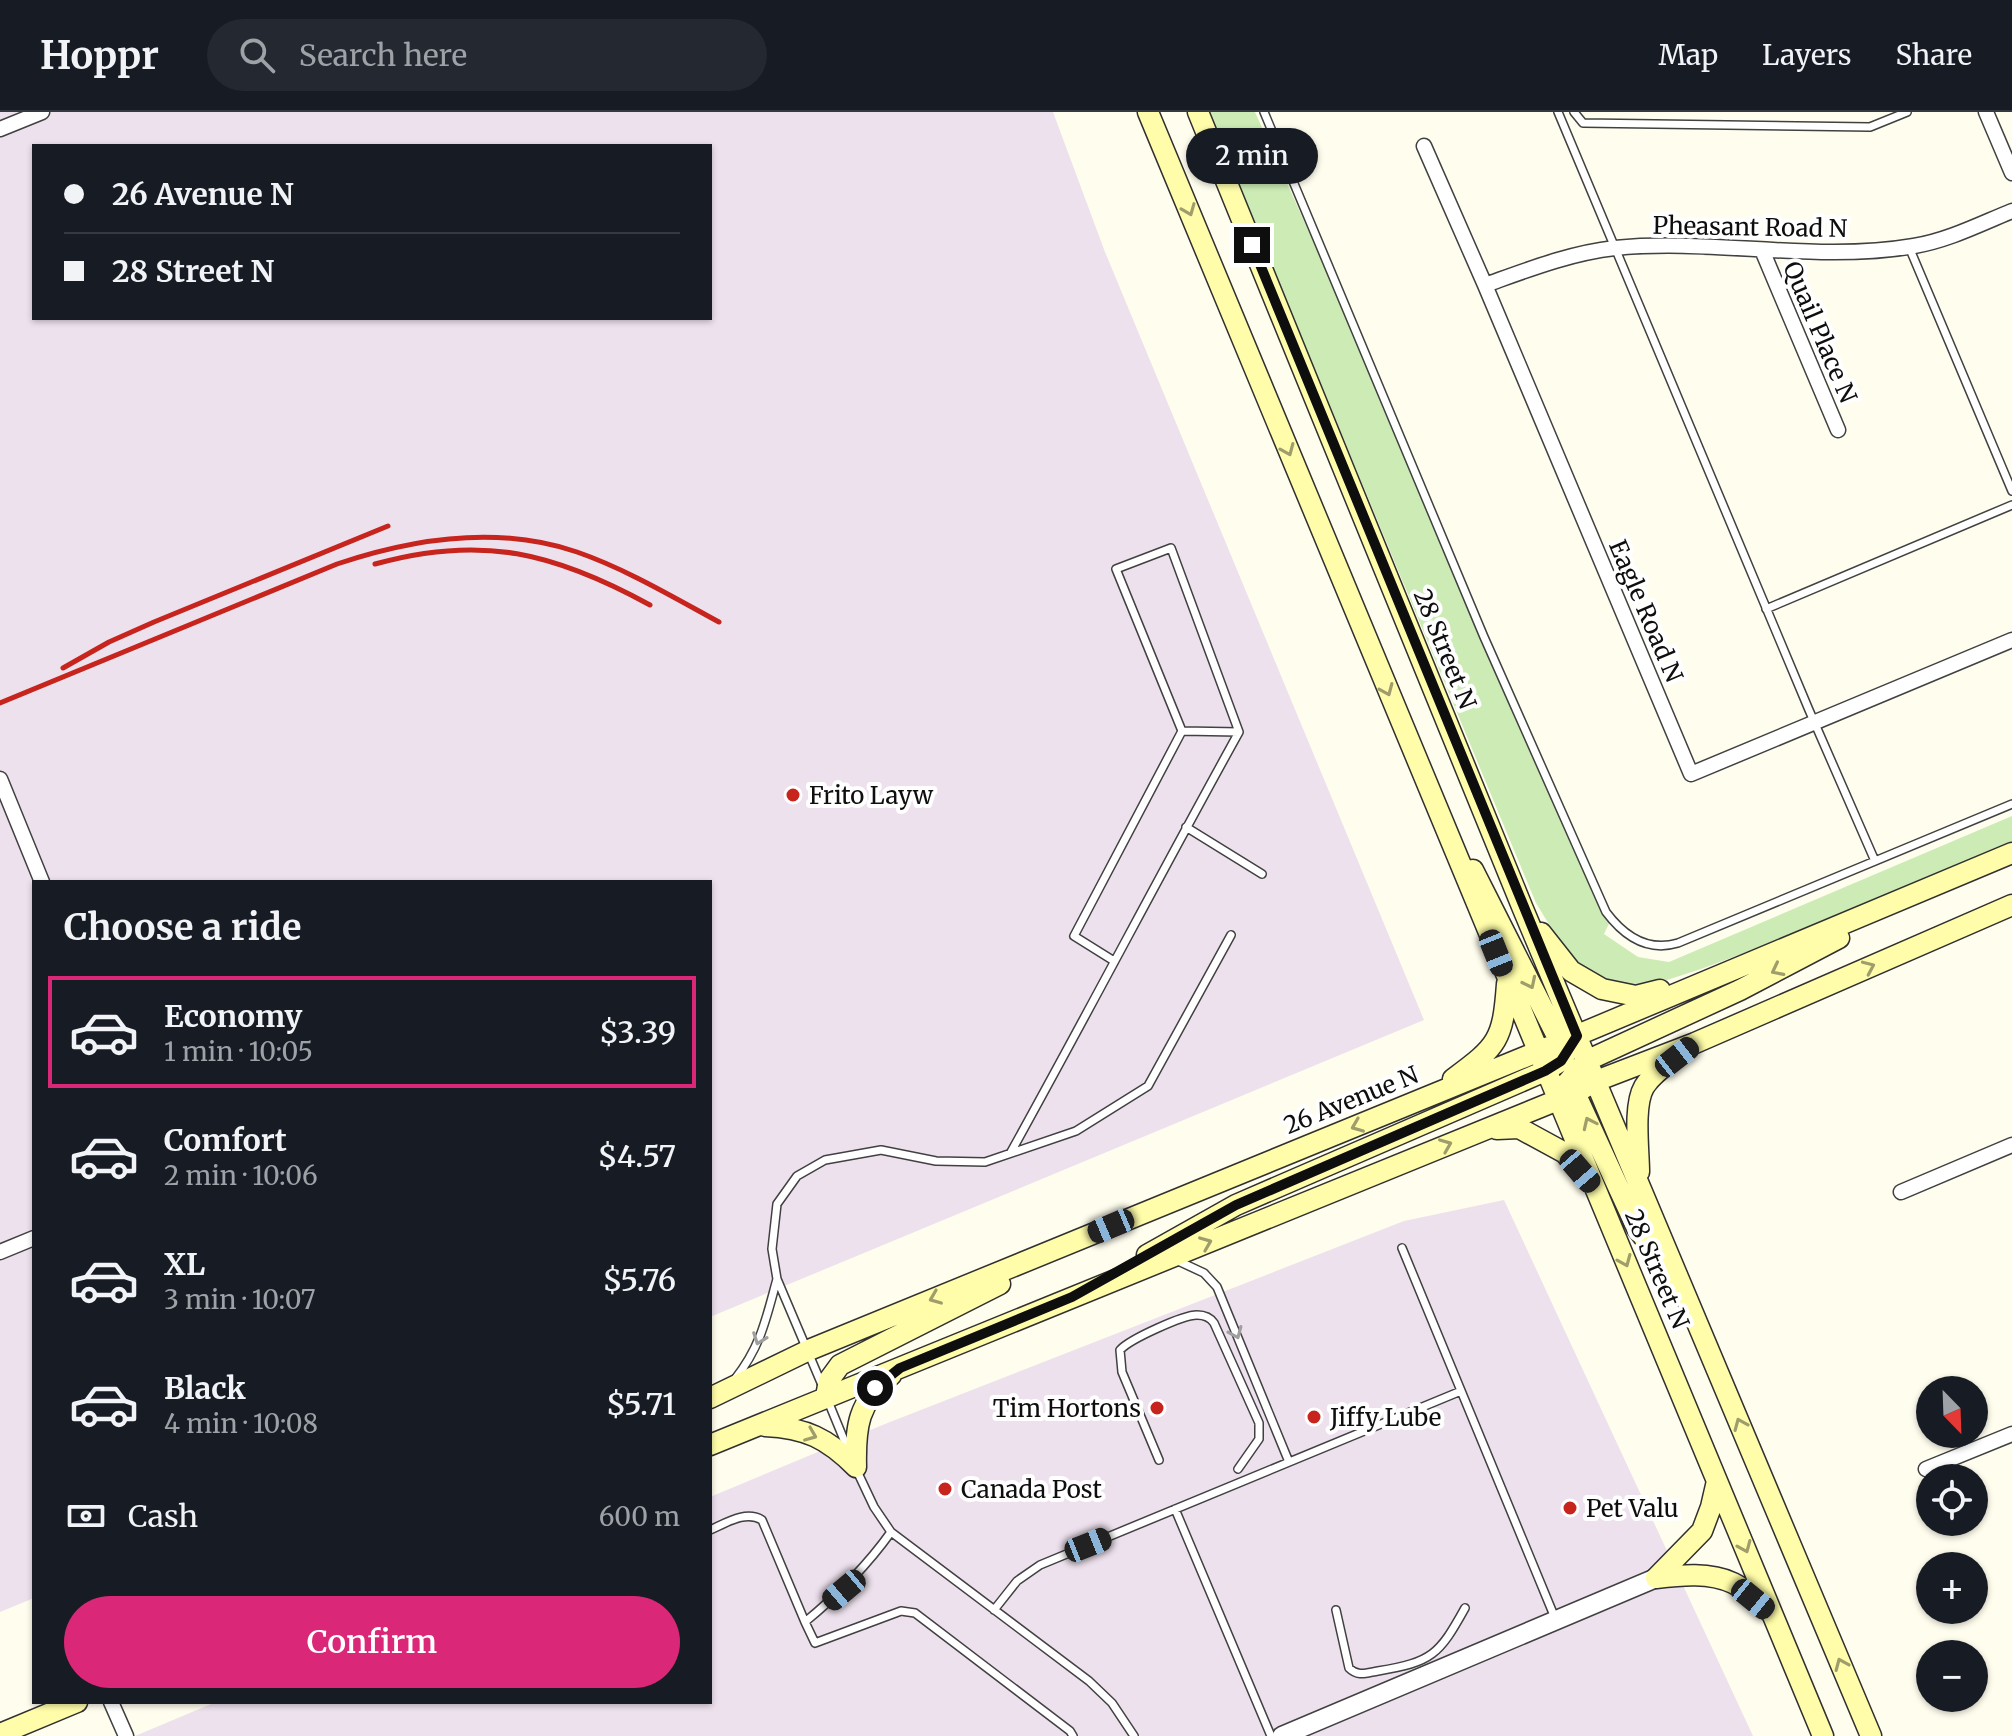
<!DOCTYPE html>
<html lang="en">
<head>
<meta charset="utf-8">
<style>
  :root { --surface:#171b24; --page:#242831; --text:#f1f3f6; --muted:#9ea1a6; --line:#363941; --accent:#db2777 }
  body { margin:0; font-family:Merriweather,serif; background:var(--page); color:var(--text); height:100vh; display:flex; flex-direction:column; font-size:30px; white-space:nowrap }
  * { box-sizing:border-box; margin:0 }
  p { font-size:26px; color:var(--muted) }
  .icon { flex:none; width:44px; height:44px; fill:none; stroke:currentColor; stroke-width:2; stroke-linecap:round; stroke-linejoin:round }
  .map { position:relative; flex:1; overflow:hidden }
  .drawer { position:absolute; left:32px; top:768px; width:680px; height:824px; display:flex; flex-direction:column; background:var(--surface); border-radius:0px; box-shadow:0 2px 6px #0004 }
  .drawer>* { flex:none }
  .top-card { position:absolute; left:32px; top:32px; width:680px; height:176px; border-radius:0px; box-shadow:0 2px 6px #0004; display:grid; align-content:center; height:176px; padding:0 32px; background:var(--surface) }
  .needle { width:52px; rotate:157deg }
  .tools { position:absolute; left:1916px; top:1264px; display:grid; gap:16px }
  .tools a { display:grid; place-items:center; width:72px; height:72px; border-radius:50%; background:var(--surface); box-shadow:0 2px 6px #0004; font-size:40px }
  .end { position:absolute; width:36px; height:36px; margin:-18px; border:10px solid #0e0e0e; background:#fff; box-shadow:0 0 0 4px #fff }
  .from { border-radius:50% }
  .bubble { position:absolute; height:56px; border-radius:28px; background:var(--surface); box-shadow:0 2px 6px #0004; font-size:26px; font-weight:600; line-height:56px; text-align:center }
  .car { position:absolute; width:24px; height:48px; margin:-24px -12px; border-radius:10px; box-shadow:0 0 6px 2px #0007; background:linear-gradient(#222 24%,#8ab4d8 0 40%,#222 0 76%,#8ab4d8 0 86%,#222 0) }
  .top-card b { display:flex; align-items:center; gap:28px; height:76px; font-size:30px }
  .top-card b+b { border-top:2px solid var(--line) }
  .top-card i { width:20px; height:20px; background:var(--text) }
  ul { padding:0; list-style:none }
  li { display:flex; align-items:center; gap:24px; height:112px; margin:0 16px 12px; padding:0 16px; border:4px solid transparent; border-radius:0px }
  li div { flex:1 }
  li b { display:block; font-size:30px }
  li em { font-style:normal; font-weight:600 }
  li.current { border-color:var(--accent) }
  li>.icon { width:72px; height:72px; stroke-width:1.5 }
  h2 { padding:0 32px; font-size:36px; line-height:96px }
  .pay { display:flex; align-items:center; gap:20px; height:88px; padding:0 32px; font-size:30px }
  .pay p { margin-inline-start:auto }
  .cta { display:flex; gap:16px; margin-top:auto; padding:16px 32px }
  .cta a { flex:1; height:92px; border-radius:48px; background:var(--accent); color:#fff; font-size:32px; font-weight:600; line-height:92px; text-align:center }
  header { display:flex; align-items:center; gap:48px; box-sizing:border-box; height:112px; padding:0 40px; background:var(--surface); border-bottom:2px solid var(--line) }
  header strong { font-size:38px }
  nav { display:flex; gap:44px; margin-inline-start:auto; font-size:28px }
  .search { width:560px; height:72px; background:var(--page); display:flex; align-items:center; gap:20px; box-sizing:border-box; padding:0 28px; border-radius:44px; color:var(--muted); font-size:30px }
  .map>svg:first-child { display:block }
  .industrial { fill:#ede1ed; fill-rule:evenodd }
  .green { fill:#cdecb5 }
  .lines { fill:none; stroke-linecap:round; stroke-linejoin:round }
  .service-casing { stroke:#414141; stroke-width:10 }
  .minor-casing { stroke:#414141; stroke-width:17 }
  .tertiary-casing { stroke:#414141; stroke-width:21 }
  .secondary-casing { stroke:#303030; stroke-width:23 }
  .service { stroke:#fff; stroke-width:7 }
  .minor { stroke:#fff; stroke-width:14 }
  .tertiary { stroke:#fff; stroke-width:18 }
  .secondary { stroke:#fffda9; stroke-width:20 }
  .rail { stroke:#c6241d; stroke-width:5 }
  .oneway { stroke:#9f9d6b }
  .oneway2 { stroke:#9f9f9f }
  .route { stroke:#0e0e0e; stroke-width:10 }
  .poi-dot { fill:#c6241d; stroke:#fff; stroke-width:3 }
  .labels { text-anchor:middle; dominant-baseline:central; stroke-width:8; stroke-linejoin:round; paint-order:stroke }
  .street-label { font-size:24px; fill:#0e0e0e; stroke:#fff }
  .poi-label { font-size:24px; fill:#0e0e0e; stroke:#fff; text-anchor:start }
</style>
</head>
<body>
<header>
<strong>Hoppr</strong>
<div class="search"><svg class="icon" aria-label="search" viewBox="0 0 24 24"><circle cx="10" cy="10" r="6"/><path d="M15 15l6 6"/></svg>Search here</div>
<nav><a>Map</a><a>Layers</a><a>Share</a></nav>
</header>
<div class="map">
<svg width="2012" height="1624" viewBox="0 0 2012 1624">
  <rect width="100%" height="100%" fill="#fffdee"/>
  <path class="industrial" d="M0,0H1053L1105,140L1424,908L710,1205V770H34V1486L0,1500ZM34,34H710V206H34Z
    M1504,1088L1753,1624H135L216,1590H710V1385L885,1312L1404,1109Z"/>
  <path class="green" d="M1208,0H1255L1389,298L1546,665L1611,807L1604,822L1638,845L1669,850L2012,704V741L1701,857L1636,878L1612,873L1575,855L1536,791Z"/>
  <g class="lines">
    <g class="service-casing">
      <path id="service" d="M1264,0L1484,525L1606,800C1624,824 1648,840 1678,831L2012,692
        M1558,0L1809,598L1875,749
        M1574,0L1583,11L1870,15L1907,0
        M1909,135L2012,379
        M1766,497L2012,393
        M1182,619L1239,620
        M1186,715L1262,762
        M1011,1040C1088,901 1162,759 1239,620L1171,436L1116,457L1182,619L1074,824L1114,849
        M1402,1136L1555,1506
        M1176,1148L1204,1161L1217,1175L1289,1350
        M735,1267C761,1234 766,1207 777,1167
        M822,1273L777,1167L772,1137L777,1092L797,1064L825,1048L881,1038L936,1049L985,1050L1076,1019L1148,974L1231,823
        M828,1289L849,1340
        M1159,1348L1122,1260L1120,1238C1130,1227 1183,1203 1197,1203C1205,1203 1210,1205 1214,1211L1259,1311V1327L1238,1357
        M857,1359L874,1395L891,1420L1089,1569L1112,1591L1134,1624
        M1175,1397L1271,1624
        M710,1418C726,1411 746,1398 762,1408L805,1510C839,1482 866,1455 891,1420
        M994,1498L1017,1469L1040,1453L1461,1279
        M1336,1498L1349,1556C1358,1565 1366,1561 1378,1559C1432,1550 1439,1543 1465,1496
        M805,1510L815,1531L901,1499L915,1501L1070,1619L1073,1624"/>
    </g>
    <g class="minor-casing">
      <path id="minor" d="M1986,0L2012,61
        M0,17L42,0
        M1424,34L1485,173L1691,662L2012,528
        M1762,138L1838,318
        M1485,173C1527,158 1570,141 1615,136C1714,126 1815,151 1914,134C1949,128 1980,112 2012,99
        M0,667L42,770
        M1901,1080L2012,1033
        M0,1140L34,1126
        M1926,1357L2012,1322
        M111,1590L126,1624"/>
    </g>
    <g class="tertiary-casing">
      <path id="tertiary" d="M1282,1624L1656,1466"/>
    </g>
    <g class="secondary-casing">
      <path id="secondary" d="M1148,0L1823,1624
        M1198,0L1523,797L1871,1624
        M1473,758L1565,940
        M1541,821L1571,859L1602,877L1636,884L1660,878
        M1453,967C1498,934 1503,928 1507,872
        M1567,971L1575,981L1637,1116L1665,1153
        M1558,988L1567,971L1586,949L1740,878L1839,826
        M1497,1017L1519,1016L1565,1041L1584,1064
        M1639,1060C1639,1039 1633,994 1644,975C1652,962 1666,953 1678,944
        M1147,1143L1236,1093L1545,959L1561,949L1577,924
        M826,1285L829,1268L840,1253L1000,1172
        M710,1286L809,1238L1537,940L2012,741
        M765,1314C806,1316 827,1326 856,1355
        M710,1333L1575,981L1596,969L1695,931L2012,793
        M856,1355C855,1314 858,1291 891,1263
        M1656,1466C1681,1463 1710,1460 1733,1471C1746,1477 1758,1491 1769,1499
        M1656,1466L1702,1419L1711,1395L1717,1369
        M0,1622L77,1590"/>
    </g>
    <use href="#service" class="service"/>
    <use href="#minor" class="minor"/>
    <use href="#tertiary" class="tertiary"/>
    <use href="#secondary" class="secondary"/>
    <path class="rail" d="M375,452C482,422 555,441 650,493
      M63,556L109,530L154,510L388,414
      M0,591L337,452C414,426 498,413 577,440C626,457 673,485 719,510"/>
  </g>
  <defs><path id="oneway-chevron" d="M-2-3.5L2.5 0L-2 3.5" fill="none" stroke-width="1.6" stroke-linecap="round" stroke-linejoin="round" transform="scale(2)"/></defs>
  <g class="oneway">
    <use href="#oneway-chevron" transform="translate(1189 98) rotate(68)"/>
    <use href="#oneway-chevron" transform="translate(1288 338) rotate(67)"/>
    <use href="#oneway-chevron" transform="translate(1387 578) rotate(67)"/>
    <use href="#oneway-chevron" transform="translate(1869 855) rotate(-24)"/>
    <use href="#oneway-chevron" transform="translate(1777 858) rotate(153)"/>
    <use href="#oneway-chevron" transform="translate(1530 871) rotate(64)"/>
    <use href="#oneway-chevron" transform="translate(1589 1011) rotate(-115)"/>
    <use href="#oneway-chevron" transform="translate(1357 1014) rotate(158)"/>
    <use href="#oneway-chevron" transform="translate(1446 1033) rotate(-22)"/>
    <use href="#oneway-chevron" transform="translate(1206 1131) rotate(-22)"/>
    <use href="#oneway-chevron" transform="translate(1625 1149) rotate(67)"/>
    <use href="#oneway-chevron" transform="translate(935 1186) rotate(158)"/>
    <use href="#oneway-chevron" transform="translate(1740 1312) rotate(-113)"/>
    <use href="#oneway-chevron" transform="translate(811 1323) rotate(22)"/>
    <use href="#oneway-chevron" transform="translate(1745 1435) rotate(67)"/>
    <use href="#oneway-chevron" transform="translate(1841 1552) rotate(-113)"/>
  </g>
  <g class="oneway2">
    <use href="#oneway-chevron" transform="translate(1236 1221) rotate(67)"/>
    <use href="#oneway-chevron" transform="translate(759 1227) rotate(110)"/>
  </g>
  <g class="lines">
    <path class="route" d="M875,1276L900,1256L1072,1185L1236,1093L1545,959L1561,949L1577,924L1252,133"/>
  </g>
  <g class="poi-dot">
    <circle cx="793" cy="683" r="8"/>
    <circle cx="1157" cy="1296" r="8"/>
    <circle cx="1314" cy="1305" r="8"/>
    <circle cx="945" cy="1377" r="8"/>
    <circle cx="1570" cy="1396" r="8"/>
  </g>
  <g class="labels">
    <g class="street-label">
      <text transform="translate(1750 115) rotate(1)">Pheasant Road N</text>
      <text transform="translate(1820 220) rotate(67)">Quail Place N</text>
      <text transform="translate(1646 499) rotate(67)">Eagle Road N</text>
      <text transform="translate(1445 537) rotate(68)">28 Street N</text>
      <text transform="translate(1351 988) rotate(-22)">26 Avenue N</text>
      <text transform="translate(1657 1157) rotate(67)">28 Street N</text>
    </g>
    <g class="poi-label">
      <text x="809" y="683">Frito Layw</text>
      <text x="1141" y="1296" text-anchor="end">Tim Hortons</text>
      <text x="1330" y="1305">Jiffy Lube</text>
      <text x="961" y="1377">Canada Post</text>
      <text x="1586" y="1396">Pet Valu</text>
    </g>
  </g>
</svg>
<div class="tools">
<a><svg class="needle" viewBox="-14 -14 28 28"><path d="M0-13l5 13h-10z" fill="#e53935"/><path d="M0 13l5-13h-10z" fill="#9ea1a6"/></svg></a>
<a><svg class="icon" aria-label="locate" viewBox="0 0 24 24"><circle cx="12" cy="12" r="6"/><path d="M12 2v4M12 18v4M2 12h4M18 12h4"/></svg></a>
<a>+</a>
<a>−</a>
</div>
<i class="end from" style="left:875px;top:1276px"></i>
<i class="end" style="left:1252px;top:133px"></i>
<div class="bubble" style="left:1186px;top:16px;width:132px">2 min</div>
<i class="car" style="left:1496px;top:841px;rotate:158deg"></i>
<i class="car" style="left:1677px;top:945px;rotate:52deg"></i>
<i class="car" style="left:1580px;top:1059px;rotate:139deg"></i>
<i class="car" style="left:1111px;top:1114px;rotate:247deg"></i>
<i class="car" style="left:1088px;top:1433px;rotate:68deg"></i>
<i class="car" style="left:844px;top:1478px;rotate:230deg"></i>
<i class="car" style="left:1753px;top:1487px;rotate:129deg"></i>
<div class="top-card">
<b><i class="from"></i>26 Avenue N</b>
<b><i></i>28 Street N</b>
</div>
<section class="drawer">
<h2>Choose a ride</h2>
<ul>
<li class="current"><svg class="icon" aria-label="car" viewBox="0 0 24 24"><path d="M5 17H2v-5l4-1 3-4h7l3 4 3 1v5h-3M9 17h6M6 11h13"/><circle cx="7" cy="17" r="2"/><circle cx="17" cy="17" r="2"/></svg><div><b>Economy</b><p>1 min · 10:05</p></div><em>$3.39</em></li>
<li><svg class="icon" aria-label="car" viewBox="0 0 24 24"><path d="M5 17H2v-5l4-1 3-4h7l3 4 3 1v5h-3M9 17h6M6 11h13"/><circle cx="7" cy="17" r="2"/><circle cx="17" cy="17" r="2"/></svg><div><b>Comfort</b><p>2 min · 10:06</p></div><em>$4.57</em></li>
<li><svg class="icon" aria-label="car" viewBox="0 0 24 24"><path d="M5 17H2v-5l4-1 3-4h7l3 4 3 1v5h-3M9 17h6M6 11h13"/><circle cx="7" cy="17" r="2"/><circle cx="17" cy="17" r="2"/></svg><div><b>XL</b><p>3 min · 10:07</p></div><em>$5.76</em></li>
<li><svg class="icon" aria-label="car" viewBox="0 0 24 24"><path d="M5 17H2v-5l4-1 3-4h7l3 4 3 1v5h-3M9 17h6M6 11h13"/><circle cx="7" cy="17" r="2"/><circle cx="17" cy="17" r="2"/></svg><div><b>Black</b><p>4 min · 10:08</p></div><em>$5.71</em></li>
</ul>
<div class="pay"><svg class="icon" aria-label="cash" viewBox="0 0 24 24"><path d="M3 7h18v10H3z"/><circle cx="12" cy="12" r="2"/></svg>Cash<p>600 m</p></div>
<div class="cta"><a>Confirm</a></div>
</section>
</div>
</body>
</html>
